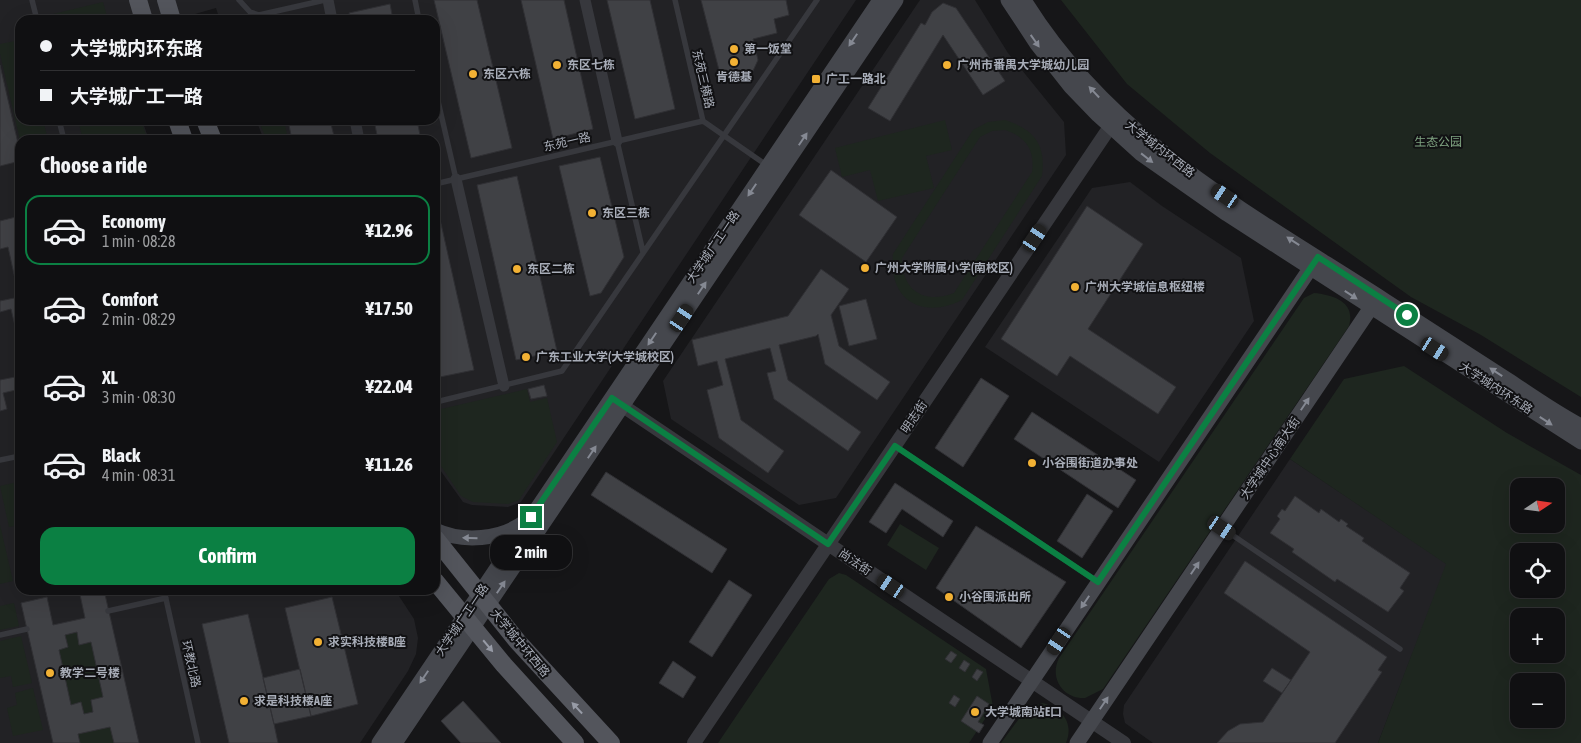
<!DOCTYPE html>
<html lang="en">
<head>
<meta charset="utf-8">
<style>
  :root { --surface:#101012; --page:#1e1e20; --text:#f1f3f6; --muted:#9c9d9f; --line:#303032; --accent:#0b8043 }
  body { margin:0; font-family:"Asap Condensed","Noto Sans SC",sans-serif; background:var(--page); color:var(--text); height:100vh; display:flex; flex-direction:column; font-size:19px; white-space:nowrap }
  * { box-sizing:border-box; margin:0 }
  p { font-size:16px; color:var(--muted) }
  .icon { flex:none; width:28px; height:28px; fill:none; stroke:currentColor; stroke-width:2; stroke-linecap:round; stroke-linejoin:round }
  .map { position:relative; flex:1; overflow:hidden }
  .panel { position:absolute; left:15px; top:135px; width:425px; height:460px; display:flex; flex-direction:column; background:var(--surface); border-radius:15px; box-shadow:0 5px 20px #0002,0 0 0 1px var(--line) }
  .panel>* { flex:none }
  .banner { position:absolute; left:15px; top:15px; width:425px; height:110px; border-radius:15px; box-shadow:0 5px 20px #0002,0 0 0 1px var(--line); display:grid; align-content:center; height:110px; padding:0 25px; background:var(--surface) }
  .needle { width:32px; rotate:77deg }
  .tools { position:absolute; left:1510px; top:478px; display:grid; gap:10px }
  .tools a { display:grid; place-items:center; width:55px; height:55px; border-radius:10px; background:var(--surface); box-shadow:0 5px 20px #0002,0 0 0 1px var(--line); font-size:25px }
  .end { position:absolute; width:22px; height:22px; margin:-11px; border:6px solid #0b8043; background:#fff; box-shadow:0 0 0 2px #fff }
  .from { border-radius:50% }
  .bubble { position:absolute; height:35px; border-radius:15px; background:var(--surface); box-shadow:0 5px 20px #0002,0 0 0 1px var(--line); font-size:16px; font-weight:700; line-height:35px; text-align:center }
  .car { position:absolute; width:15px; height:30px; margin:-15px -8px; border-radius:6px; box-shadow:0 0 4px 1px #0007; background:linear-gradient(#222 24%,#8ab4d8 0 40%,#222 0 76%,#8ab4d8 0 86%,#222 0) }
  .banner b { display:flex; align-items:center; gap:18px; height:48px; font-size:19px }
  .banner b+b { border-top:1px solid var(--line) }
  .banner i { width:12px; height:12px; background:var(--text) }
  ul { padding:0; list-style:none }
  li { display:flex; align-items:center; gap:15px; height:70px; margin:0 10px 8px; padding:0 15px; border:2px solid transparent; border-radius:15px }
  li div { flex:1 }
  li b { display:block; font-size:19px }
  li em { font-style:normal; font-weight:700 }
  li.on { border-color:var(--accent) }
  li>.icon { width:45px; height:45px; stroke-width:1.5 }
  h2 { padding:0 25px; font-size:22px; line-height:60px }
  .primary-button { display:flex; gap:10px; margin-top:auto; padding:10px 25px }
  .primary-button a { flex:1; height:58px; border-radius:15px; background:var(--accent); color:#fff; font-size:20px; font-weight:700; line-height:58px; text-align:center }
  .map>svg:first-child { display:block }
  .built { fill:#222225 }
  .green { fill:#1e261f; fill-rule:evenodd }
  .building { fill:#404145; stroke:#303034; fill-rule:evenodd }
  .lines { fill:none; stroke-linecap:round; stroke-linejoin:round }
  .service { stroke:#37383d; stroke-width:5.5 }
  .minor { stroke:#37383d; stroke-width:11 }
  .tertiary { stroke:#37383d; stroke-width:14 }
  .secondary { stroke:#45474d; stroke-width:15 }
  .primary { stroke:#53555c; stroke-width:18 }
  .oneway { fill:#858993 }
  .oneway2 { fill:#979ba6 }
  .route { stroke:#0b8043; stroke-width:6 }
  .poi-dot { fill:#f2b134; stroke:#111113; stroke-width:2 }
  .labels { text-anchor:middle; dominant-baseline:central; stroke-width:4; stroke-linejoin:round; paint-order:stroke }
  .poi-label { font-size:12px; font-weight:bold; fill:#a8adb8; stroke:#111113; text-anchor:start }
  .street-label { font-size:12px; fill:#a8adb8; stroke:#111113 }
  .park-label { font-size:12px; fill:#7fa381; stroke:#111113 }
</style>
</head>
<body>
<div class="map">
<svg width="1581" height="743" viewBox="0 0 1581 743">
  <rect width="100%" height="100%" fill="#161618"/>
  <path class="built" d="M0,0H856L521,502L508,507L472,505L463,502L435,463V140H264L256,120H435V20H220L216,8L174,20H20V120H142L149,140H20V590H395L414,619L418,638L416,654L408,671L360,743H0Z
    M920,0H975L1008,53L1064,122L1066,155L836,498L799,505L671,419L663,381Z
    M1130,182L1162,206L1241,258L1254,321L1159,462L985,347L1092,188Z
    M1290,459L1447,564L1378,743H1153L1125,723L1123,714L1124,705Z"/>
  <path class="green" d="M1061,0H1581V397L1481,335L1411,297L1210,153L1127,84Z
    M103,2L108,20H54L53,14Z
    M20,40V120H43L48,140H20L0,54V44Z
    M78,120H141L148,140H83Z
    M258,120H284L288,140H267Z
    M945,120L952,150L926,156L934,188L878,201L870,170L842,177L835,148Z
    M1005,120C1035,130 1046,145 1042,176L962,300C922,320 888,300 893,254L973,130L988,122ZM1005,130C1026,137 1035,150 1032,172L954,293C925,305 901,290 902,258L980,137L992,131Z
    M1314,293C1334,295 1356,302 1349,326L1103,689L1085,698C1063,699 1049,678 1059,658L1304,298Z
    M1404,366L1507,433L1581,475V743H1378L1446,564L1290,459L1344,379ZM1519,486H1556V524H1519ZM1519,551H1556V589H1519ZM1519,616H1556V654H1519ZM1519,681H1556V719H1519Z
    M527,389L530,402L547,398L557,442L519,500L508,504L473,502L461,496L435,457V408L441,409Z
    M18,482L20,492V525L9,527L0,486Z
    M900,524L939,548L926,570L887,545Z
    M0,525L13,581L0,584Z
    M839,573L846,575L986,669L993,707L969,743H718L829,579Z
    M14,603L19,626L0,630V606Z
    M77,632L80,645L91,642L103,697L91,700L93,712L84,714L81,702L71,705L59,650L68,647L65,635Z
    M21,636L32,683L13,687L11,676L0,678V641Z
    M33,688L43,730L13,736L7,708L17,705L15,693Z
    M1043,703C1063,709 1074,723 1066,743H1001L1027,708Z
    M110,727L114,743H80L78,734Z"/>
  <path class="building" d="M434,0H477L512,148L471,158Z
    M521,0H564L593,129L553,139Z
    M607,0H650L675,109L635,119Z
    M786,0L789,15L774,19L777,33L753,39L758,60L752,73L743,79L735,80L720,74L701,0Z
    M943,3L956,8L1005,81L983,95L943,35L890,121L868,108L921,23L925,25L932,12Z
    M390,4L393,20H351L349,13Z
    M0,65L20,152V161L0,166Z
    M288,120H330L335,140H292Z
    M374,120H417L421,140H378Z
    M600,157L624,257L601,293L590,296L559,166Z
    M831,170L897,217L866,262L799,215Z
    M517,176L557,351L516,360L477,185Z
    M435,197L474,370L435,378Z
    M1087,206L1143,244L1088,329L1176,387L1158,414L1070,356L1057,376L1001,339Z
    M20,216V325L15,326L11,309L0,312V301L19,297L8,247L0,249V221Z
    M821,269L849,289L831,315L839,346L890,382L877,400L825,364L818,334L816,336L779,345L788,380L861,432L848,451L774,399L767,373L776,371L770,348L725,359L741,420L784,451L768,473L719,438L707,390L723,385L717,361L698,366L692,340L788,316Z
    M866,299L877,339L849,346L839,306Z
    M20,376V389L3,393L7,409L0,411V380Z
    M981,378L1009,396L963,467L935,448Z
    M544,385L547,396L531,399L528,389Z
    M1032,412L1136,480L1118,508L1014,439Z
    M606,472L727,549L712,573L591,495Z
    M895,483L953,521L943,537L902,509L886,533L869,522Z
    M1087,494L1113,511L1082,558L1057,541Z
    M1295,496L1319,513L1321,509L1339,522L1341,519L1348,524L1346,526L1364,538L1362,541L1410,573L1400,588L1404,591L1388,612L1337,579L1335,582L1292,552L1294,549L1270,533L1280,519L1277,516L1282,509L1285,511Z
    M976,526L1066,582L1021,648L936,588Z
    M1245,561L1387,657L1378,670L1382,672L1335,743H1217L1228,731L1240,724L1263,722L1310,652L1224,593Z
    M729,580L752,595L712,657L689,642Z
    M79,590H104L139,743H114L110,727L78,734L80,743H53L21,603L47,597L53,625L85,618ZM77,632L79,645L91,642L103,697L91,700L93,712L84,714L81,702L71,705L59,650L68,647L65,635Z
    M332,597L358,704L311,716L285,608Z
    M248,614L274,724L278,743H229L202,624Z
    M951,651L957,655L951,663L945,659Z
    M964,660L970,664L965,672L959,668Z
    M673,661L696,677L683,698L659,683Z
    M1272,668L1291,680L1282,693L1263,681Z
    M300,669L311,716L274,724L263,678Z
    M977,669L983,672L977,681L972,677Z
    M954,695L960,699L955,707L949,703Z
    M977,696L989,704L978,722L984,725L979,733L961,721Z
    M463,701L501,743H461L441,721Z"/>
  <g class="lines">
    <path class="service" d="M32,0L37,20
      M239,0L250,12L259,15L325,0
      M415,0L419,20
      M675,0L703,121L762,162
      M435,88L456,179
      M59,120L64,140
      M617,141L643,252
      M435,184L703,121
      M435,400L440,401L562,371L817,0
      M895,446L1098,582
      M0,460L20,456
      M1222,528L1400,649
      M164,590L198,743
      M108,611L166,598
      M0,635L27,629"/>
    <path class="minor" d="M328,0L332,20
      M585,0L617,141
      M355,120L359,140
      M456,179L504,386"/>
    <path class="tertiary" d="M614,400L1124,743
      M694,743L1116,118"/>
    <path class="secondary" d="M1008,0L1037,44L1071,87L1098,115L1140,153L1227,214L1581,442
      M1024,0C1110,140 1249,213 1384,300C1425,326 1466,353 1508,380C1532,396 1556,413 1581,426
      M435,530C463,543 501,540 526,521
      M379,743L880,0
      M395,743L896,0
      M990,743L1316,260
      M1077,743L1376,300"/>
    <path class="primary" d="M138,0L144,20
      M166,0L172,20
      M177,120L184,140
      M205,120L213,140
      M435,538L518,642L611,743
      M435,581L504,665L575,743"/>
  </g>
  <defs><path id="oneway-solid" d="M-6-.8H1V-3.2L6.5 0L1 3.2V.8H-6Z" transform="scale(1.25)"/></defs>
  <g class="oneway">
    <use href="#oneway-solid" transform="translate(853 40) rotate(124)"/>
    <use href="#oneway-solid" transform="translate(1035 41) rotate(55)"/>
    <use href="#oneway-solid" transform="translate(1094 92) rotate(-133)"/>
    <use href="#oneway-solid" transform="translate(803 139) rotate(-56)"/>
    <use href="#oneway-solid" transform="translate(1147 158) rotate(38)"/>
    <use href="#oneway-solid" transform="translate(752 190) rotate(124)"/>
    <use href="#oneway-solid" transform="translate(1293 241) rotate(-147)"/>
    <use href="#oneway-solid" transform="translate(702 288) rotate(-56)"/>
    <use href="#oneway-solid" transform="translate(1351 295) rotate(33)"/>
    <use href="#oneway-solid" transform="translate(652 339) rotate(124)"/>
    <use href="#oneway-solid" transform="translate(1496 372) rotate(-147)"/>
    <use href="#oneway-solid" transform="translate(1305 404) rotate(-56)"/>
    <use href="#oneway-solid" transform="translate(1546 421) rotate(33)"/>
    <use href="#oneway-solid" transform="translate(592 452) rotate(-56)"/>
    <use href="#oneway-solid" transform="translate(470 538) rotate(-179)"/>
    <use href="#oneway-solid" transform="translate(1195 568) rotate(-56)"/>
    <use href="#oneway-solid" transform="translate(501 587) rotate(-56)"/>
    <use href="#oneway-solid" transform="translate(1085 602) rotate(124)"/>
    <use href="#oneway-solid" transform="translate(424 677) rotate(124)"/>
    <use href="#oneway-solid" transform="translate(1104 703) rotate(-56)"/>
  </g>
  <g class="oneway2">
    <use href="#oneway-solid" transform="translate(488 646) rotate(50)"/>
    <use href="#oneway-solid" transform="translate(577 708) rotate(-133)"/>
  </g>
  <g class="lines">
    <path class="route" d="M531,517L612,398L828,544L895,446L1098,582L1318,257L1407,315"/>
  </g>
  <g class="poi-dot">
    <circle cx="734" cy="49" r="5"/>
    <circle cx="734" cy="62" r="5"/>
    <circle cx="557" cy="65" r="5"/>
    <circle cx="947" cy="65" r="5"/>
    <circle cx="473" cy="74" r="5"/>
    <rect x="811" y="74" width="10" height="10" rx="2.5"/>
    <circle cx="592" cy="213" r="5"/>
    <circle cx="865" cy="268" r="5"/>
    <circle cx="517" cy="269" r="5"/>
    <circle cx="1075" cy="287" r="5"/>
    <circle cx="526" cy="357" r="5"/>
    <circle cx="1032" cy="463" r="5"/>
    <circle cx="949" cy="597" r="5"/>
    <circle cx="318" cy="642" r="5"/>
    <circle cx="50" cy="673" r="5"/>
    <circle cx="244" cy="701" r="5"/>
    <circle cx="975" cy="712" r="5"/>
  </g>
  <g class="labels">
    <g class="poi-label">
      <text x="744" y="49">第一饭堂</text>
      <text x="567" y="65">东区七栋</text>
      <text x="957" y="65">广州市番禺大学城幼儿园</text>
      <text x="483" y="74">东区六栋</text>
      <text x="734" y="77" text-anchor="middle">肯德基</text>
      <text x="826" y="79">广工一路北</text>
      <text x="602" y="213">东区三栋</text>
      <text x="875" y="268">广州大学附属小学(南校区)</text>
      <text x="527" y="269">东区二栋</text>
      <text x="1085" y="287">广州大学城信息枢纽楼</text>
      <text x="536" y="357">广东工业大学(大学城校区)</text>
      <text x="1042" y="463">小谷围街道办事处</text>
      <text x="959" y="597">小谷围派出所</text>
      <text x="328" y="642">求实科技楼B座</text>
      <text x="60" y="673">教学二号楼</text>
      <text x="254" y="701">求是科技楼A座</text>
      <text x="985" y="712">大学城南站E口</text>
    </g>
    <g class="street-label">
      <text transform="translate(703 79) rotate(77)">东苑三横路</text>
      <text transform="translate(567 142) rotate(-13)">东苑一路</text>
      <text transform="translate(1160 149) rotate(38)">大学城内环西路</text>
      <text transform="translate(713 247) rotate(-56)">大学城广工一路</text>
      <text transform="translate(1496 388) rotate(33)">大学城内环东路</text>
      <text transform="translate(914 417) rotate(-56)">明志街</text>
      <text transform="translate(1270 458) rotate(-56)">大学城中心南大街</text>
      <text transform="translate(855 562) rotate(34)">尚法街</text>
      <text transform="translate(462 620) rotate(-56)">大学城广工一路</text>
      <text transform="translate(520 643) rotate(50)">大学城中环西路</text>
      <text transform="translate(191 664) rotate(77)">环教北路</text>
    </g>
    <g class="park-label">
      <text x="1438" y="142">生态公园</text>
    </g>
  </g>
</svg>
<div class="tools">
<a><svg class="needle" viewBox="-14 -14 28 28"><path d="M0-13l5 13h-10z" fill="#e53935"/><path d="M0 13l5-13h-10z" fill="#9c9d9f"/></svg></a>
<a><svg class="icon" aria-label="locate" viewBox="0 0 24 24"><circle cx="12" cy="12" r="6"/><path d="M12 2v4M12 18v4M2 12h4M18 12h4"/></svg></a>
<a>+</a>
<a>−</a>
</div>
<i class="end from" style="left:1407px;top:315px"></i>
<i class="end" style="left:531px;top:517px"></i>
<div class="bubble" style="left:490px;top:535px;width:82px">2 min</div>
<i class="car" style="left:1225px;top:196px;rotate:304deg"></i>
<i class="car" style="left:1035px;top:238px;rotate:34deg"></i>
<i class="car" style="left:682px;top:318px;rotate:34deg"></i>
<i class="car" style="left:1435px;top:349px;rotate:123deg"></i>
<i class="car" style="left:1222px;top:528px;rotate:124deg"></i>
<i class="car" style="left:891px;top:586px;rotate:304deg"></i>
<i class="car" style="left:1059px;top:641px;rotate:214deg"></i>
<div class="banner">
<b><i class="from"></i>大学城内环东路</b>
<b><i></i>大学城广工一路</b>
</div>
<section class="panel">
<h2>Choose a ride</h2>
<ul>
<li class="on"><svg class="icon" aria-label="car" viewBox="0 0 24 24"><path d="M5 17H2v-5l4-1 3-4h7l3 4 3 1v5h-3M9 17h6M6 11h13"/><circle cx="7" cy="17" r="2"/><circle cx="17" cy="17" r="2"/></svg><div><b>Economy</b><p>1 min · 08:28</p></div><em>¥12.96</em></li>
<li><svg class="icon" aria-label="car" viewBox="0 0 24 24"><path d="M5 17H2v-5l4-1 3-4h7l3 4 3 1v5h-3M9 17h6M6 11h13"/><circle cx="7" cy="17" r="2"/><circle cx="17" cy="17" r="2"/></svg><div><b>Comfort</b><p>2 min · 08:29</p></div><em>¥17.50</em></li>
<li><svg class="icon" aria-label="car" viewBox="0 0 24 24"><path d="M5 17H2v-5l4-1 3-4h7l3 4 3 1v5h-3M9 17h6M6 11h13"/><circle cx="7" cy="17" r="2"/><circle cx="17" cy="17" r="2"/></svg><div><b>XL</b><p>3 min · 08:30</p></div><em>¥22.04</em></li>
<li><svg class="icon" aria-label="car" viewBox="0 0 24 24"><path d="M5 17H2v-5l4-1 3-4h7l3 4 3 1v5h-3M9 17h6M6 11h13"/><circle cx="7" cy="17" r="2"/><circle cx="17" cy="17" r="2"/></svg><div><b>Black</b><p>4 min · 08:31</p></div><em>¥11.26</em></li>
</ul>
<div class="primary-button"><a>Confirm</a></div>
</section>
</div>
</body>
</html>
